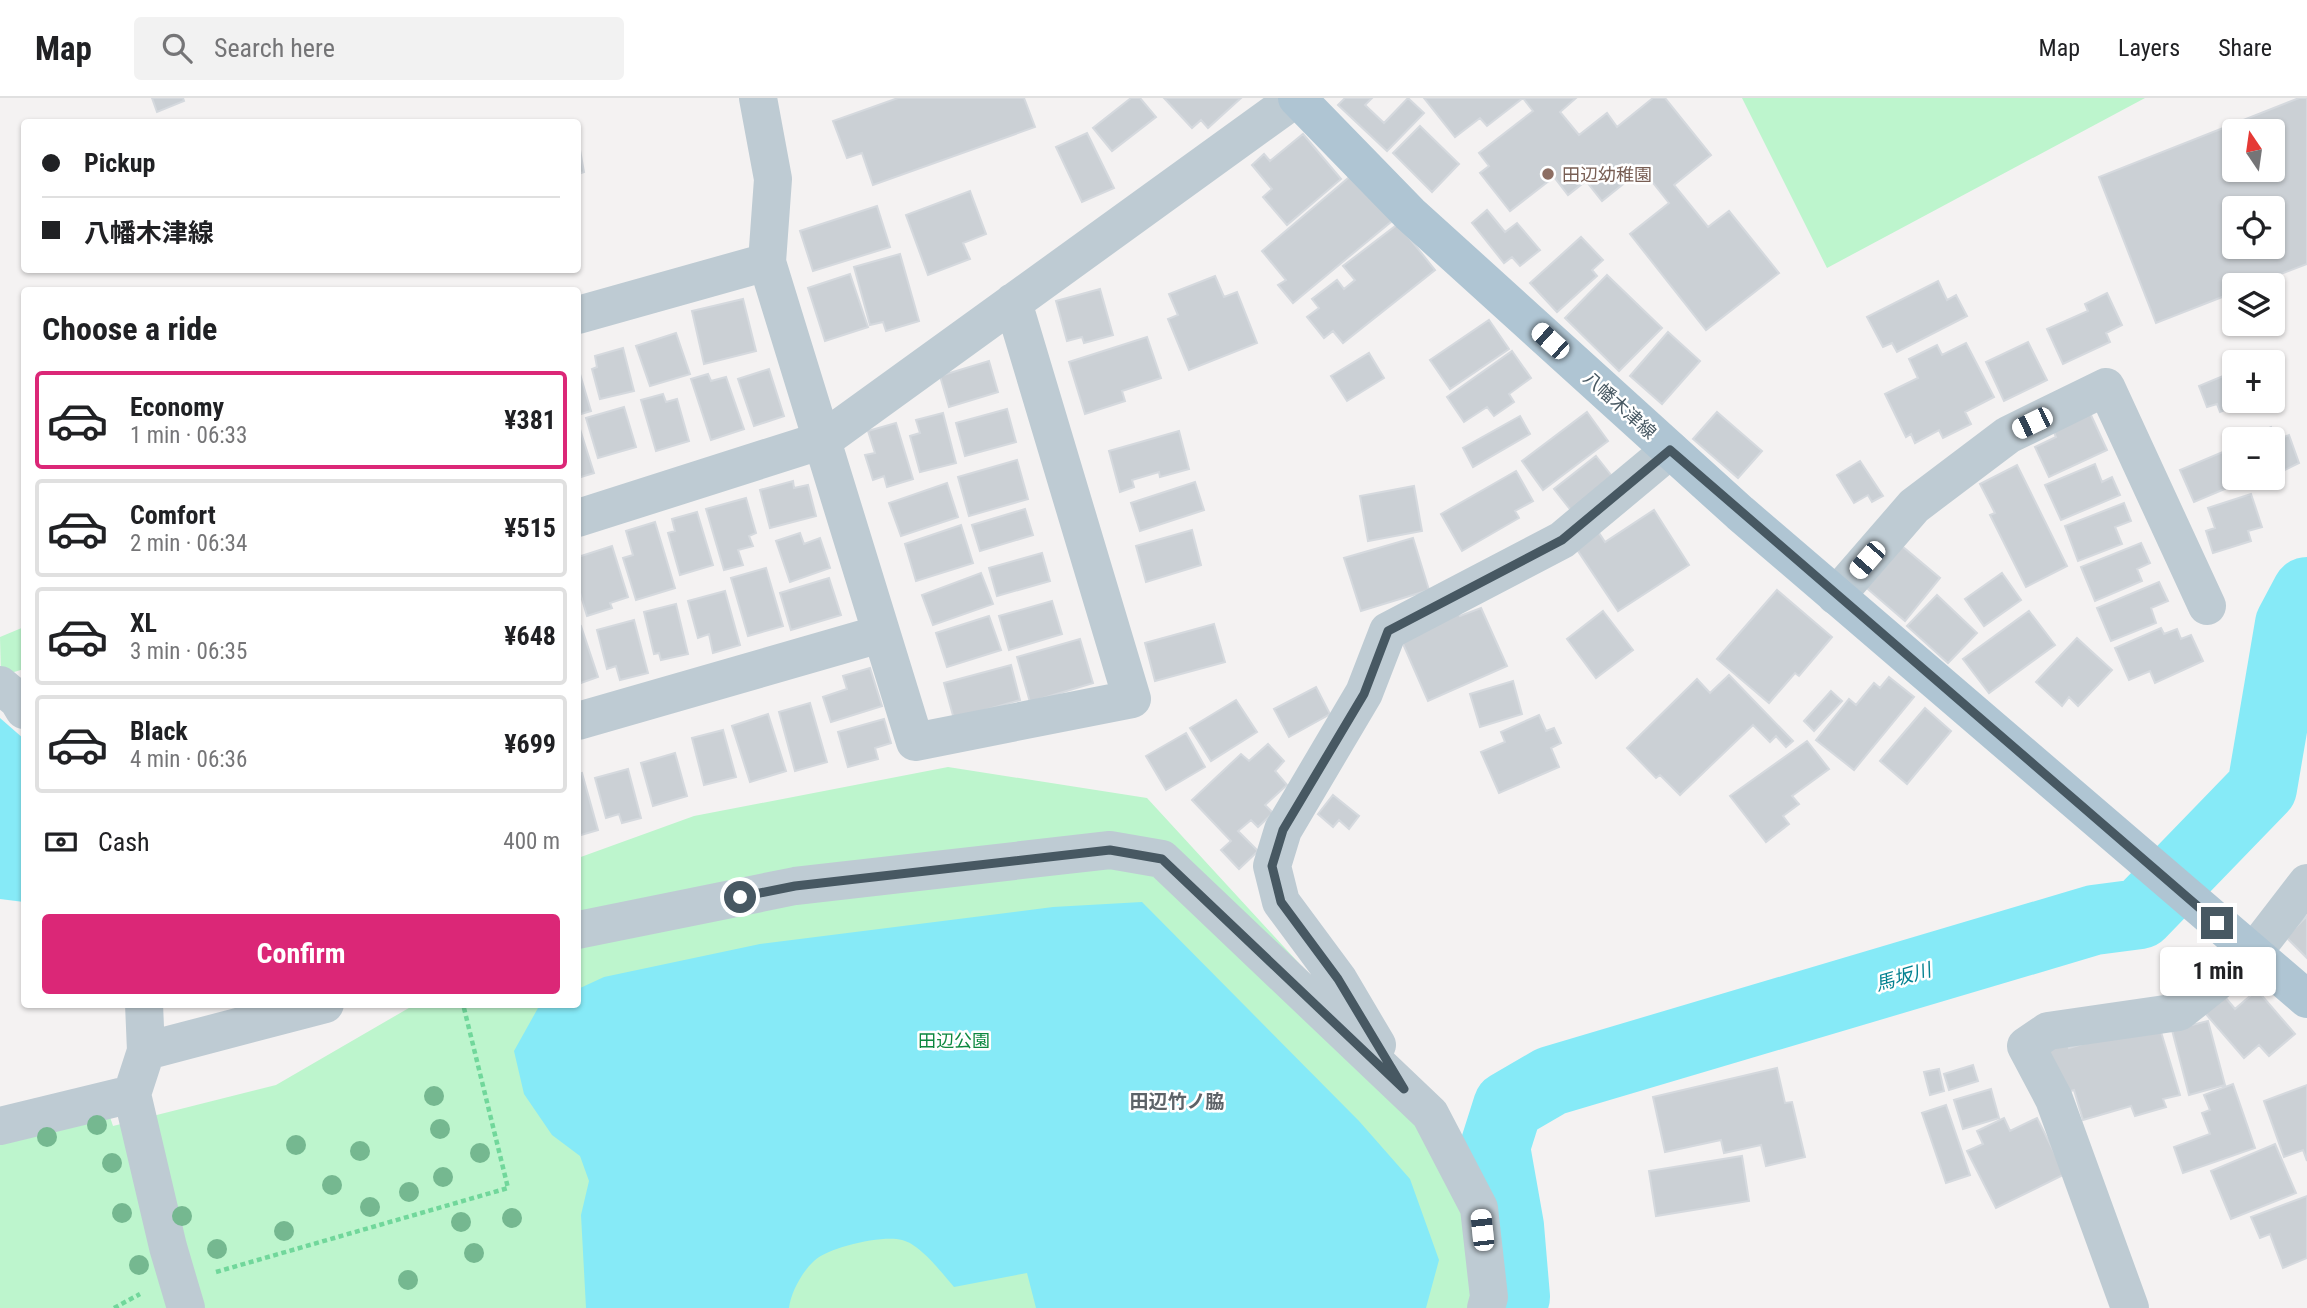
<!DOCTYPE html>
<html lang="en">
<head>
<meta charset="utf-8">
<style>
  :root { --surface:#fff; --page:#f2f2f2; --text:#202124; --muted:#757577; --line:#e0e0e0; --accent:#db2777 }
  body { margin:0; font-family:"Roboto Condensed","Noto Sans JP",sans-serif; background:var(--page); color:var(--text); height:100vh; display:flex; flex-direction:column; font-size:26px; white-space:nowrap }
  * { box-sizing:border-box; margin:0 }
  p { font-size:23px; color:var(--muted) }
  .icon { flex:none; width:38px; height:38px; fill:none; stroke:currentColor; stroke-width:2; stroke-linecap:round; stroke-linejoin:round }
  .map { position:relative; flex:1; overflow:hidden }
  .details { position:absolute; left:21px; top:189px; width:560px; height:721px; display:flex; flex-direction:column; background:var(--surface); border-radius:7px; box-shadow:0 2px 5px #0004 }
  .details>* { flex:none }
  .banner { position:absolute; left:21px; top:21px; width:560px; height:154px; border-radius:7px; box-shadow:0 2px 5px #0004; display:grid; align-content:center; height:154px; padding:0 21px; background:var(--surface) }
  .needle { width:46px; rotate:347deg }
  .fabs { position:absolute; left:2222px; top:21px; display:grid; gap:14px }
  .fabs a { display:grid; place-items:center; width:63px; height:63px; border-radius:7px; background:var(--surface); box-shadow:0 2px 5px #0004; font-size:35px }
  .end { position:absolute; width:32px; height:32px; margin:-16px; border:9px solid #475862; background:#fff; box-shadow:0 0 0 4px #fff }
  .from { border-radius:50% }
  .bubble { position:absolute; height:49px; border-radius:7px; background:var(--surface); box-shadow:0 2px 5px #0004; font-size:23px; font-weight:700; line-height:49px; text-align:center }
  .car { position:absolute; width:21px; height:42px; margin:-21px -10px; border-radius:9px; box-shadow:0 0 5px 2px #0007; background:linear-gradient(#fff 24%,#345 0 40%,#fff 0 76%,#345 0 86%,#fff 0) }
  .banner b { display:flex; align-items:center; gap:24px; height:66px; font-size:26px }
  .banner b+b { border-top:2px solid var(--line) }
  .banner i { width:18px; height:18px; background:var(--text) }
  ul { padding:0; list-style:none }
  li { display:flex; align-items:center; gap:21px; height:98px; margin:0 14px 10px; padding:0 7px; border:4px solid var(--line); border-radius:7px }
  li div { flex:1 }
  li b { display:block; font-size:26px }
  li em { font-style:normal; font-weight:700 }
  li.on { border-color:var(--accent) }
  li>.icon { width:63px; height:63px; stroke-width:1.5 }
  h2 { padding:0 21px; font-size:32px; line-height:84px }
  .pay { display:flex; align-items:center; gap:18px; height:77px; padding:0 21px; font-size:26px }
  .pay p { margin-inline-start:auto }
  .action { display:flex; gap:14px; margin-top:auto; padding:14px 21px }
  .action a { flex:1; height:80px; border-radius:7px; background:var(--accent); color:#fff; font-size:28px; font-weight:700; line-height:80px; text-align:center }
  header { display:flex; align-items:center; gap:42px; box-sizing:border-box; height:98px; padding:0 35px; background:var(--surface); border-bottom:2px solid var(--line) }
  header strong { font-size:33px }
  nav { display:flex; gap:38px; margin-inline-start:auto; font-size:24px }
  .search { width:490px; height:63px; background:var(--page); display:flex; align-items:center; gap:18px; box-sizing:border-box; padding:0 24px; border-radius:7px; color:var(--muted); font-size:26px }
  .map>svg:first-child { display:block }
  .green { fill:#bdf5cd }
  .water { fill:#86eaf7 }
  .lines { fill:none; stroke-linecap:round; stroke-linejoin:round }
  .river { stroke:#86eaf7; stroke-width:70 }
  .building { fill:#cbd0d5; stroke:#d5d9de; stroke-width:2; fill-rule:evenodd }
  .path { stroke:#71d79b; stroke-width:4.5; stroke-dasharray:5 3.5; stroke-linecap:butt }
  .minor { stroke:#becbd3; stroke-width:38 }
  .major { stroke:#afc5d3; stroke-width:38 }
  .tree { fill:#75b890 }
  .route { stroke:#475862; stroke-width:9 }
  .education-dot { fill:#8d6e63; stroke:#fff; stroke-width:2.5 }
  .labels { text-anchor:middle; dominant-baseline:central; stroke-width:5; stroke-linejoin:round; paint-order:stroke }
  .education-label { font-size:18px; fill:#785e54; stroke:#fff; text-anchor:start }
  .street-label { font-size:18px; fill:#475862; stroke:#fff }
  .park-label { font-size:18px; fill:#0d883f; stroke:#fff }
  .water-label { font-size:19px; font-style:italic; fill:#048291; stroke:#fff }
  .neighbourhood-label { font-size:19px; font-weight:bold; fill:#5d6368; stroke:#fff }
</style>
</head>
<body>
<header>
<strong>Map</strong>
<div class="search"><svg class="icon" aria-label="search" viewBox="0 0 24 24"><circle cx="10" cy="10" r="6"/><path d="M15 15l6 6"/></svg>Search here</div>
<nav><a>Map</a><a>Layers</a><a>Share</a></nav>
</header>
<div class="map">
<svg width="2307" height="1210" viewBox="0 0 2307 1210">
  <rect width="100%" height="100%" fill="#f4f2f2"/>
  <path class="green" d="M1742,0H2145L1827,170Z
    M24,529V571L1,578L0,539Z
    M948,669L1147,700L1353,924L1416,984L1497,1210H0V1042L108,1013L113,1028L276,987L414,907L578,906V760L694,718Z"/>
  <path class="water" d="M0,620L24,641V804L0,801Z
    M1142,804L1359,1023L1410,1081L1439,1162L1426,1210H1036L1027,1175L954,1189C942,1175 920,1146 902,1142C882,1137 829,1149 814,1163C802,1174 791,1194 789,1210H586L581,1117L589,1083L580,1058L552,1037L524,996L514,953L538,910L545,907L578,906V891L604,879L760,846L1053,809Z"/>
  <g class="lines">
    <path class="river" d="M1511,1210L1515,1199L1509,1128L1495,1049L1508,1008L1551,983L2094,822L2140,816L2262,690L2290,526L2307,494"/>
  </g>
  <path class="building" d="M152,0H183L184,3L157,14Z
    M898,0H1024L1035,29L873,87L862,55L847,60L833,23Z
    M1131,0H1140L1156,19L1112,53L1093,30Z
    M1164,0H1241L1208,30L1201,22L1192,30Z
    M1345,0H1372L1365,7L1384,25L1408,0L1424,15L1387,53L1338,7Z
    M1424,0H1523L1487,28L1480,20L1455,39Z
    M1523,0H1576L1560,14L1579,37L1607,15L1617,29L1653,0H1665L1711,57L1674,87L1708,129L1729,113L1779,175L1706,232L1630,136L1669,105L1642,71L1602,103L1586,83L1568,97L1554,79L1510,113L1480,75L1489,68L1479,55L1533,13Z
    M2299,0H2307V166L2252,187H2235V194L2156,225L2099,79ZM2235,33H2273V72H2235ZM2235,110H2273V149H2235Z
    M1420,28L1459,66L1432,94L1393,55Z
    M1087,35L1114,90L1082,104L1056,49Z
    M1303,36L1341,81L1287,127L1263,99L1272,91L1252,67L1264,56L1270,63Z
    M578,41L584,74L578,76Z
    M1353,76L1392,123L1293,205L1278,187L1286,182L1262,153Z
    M970,93L986,136L963,145L970,161L928,177L906,117Z
    M877,108L890,149L813,173L800,133Z
    M1487,112L1505,134L1517,125L1540,152L1520,168L1512,159L1504,165L1472,125Z
    M1398,126L1435,172L1343,245L1333,233L1324,240L1307,219L1319,210L1312,201L1337,182L1344,191L1355,182L1343,168Z
    M1581,139L1603,162L1592,172L1597,178L1557,214L1530,185Z
    M900,156L919,223L886,233L883,224L870,227L854,169Z
    M850,176L868,229L825,243L808,190Z
    M1607,177L1662,230L1619,273L1565,220Z
    M1215,178L1224,199L1237,194L1257,245L1189,272L1168,221L1178,217L1169,196Z
    M1938,183L1947,202L1956,197L1967,218L1897,254L1892,245L1883,249L1867,219Z
    M1100,191L1113,237L1084,245L1082,239L1067,243L1056,203Z
    M2107,195L2122,227L2106,235L2110,244L2063,266L2047,231L2088,213L2085,206Z
    M743,201L756,253L704,266L692,213Z
    M1489,222L1509,251L1450,291L1430,262Z
    M1668,234L1700,263L1662,306L1630,278Z
    M676,235L690,276L650,288L636,248Z
    M1147,239L1161,280L1122,293L1125,303L1085,316L1069,264Z
    M2028,244L2047,282L2004,303L1986,264Z
    M1966,245L1994,299L1965,314L1971,326L1943,340L1939,332L1915,345L1911,336L1906,339L1885,296L1918,280L1909,261L1937,247L1942,257Z
    M623,250L634,293L600,301L592,271L597,269L595,258Z
    M1512,253L1531,280L1509,296L1514,304L1494,318L1487,309L1464,324L1447,299Z
    M1369,255L1384,280L1347,303L1331,278Z
    M989,263L998,294L949,309L940,278Z
    M769,271L784,318L754,328L738,281Z
    M2235,273V303H2248L2220,314L2217,306L2207,309L2199,288Z
    M580,276L591,313L578,317V277Z
    M708,276L711,283L726,279L744,331L711,342L691,281Z
    M663,296L666,304L677,301L689,343L656,353L641,302Z
    M624,309L636,349L598,360L586,320Z
    M1007,311L1016,344L965,358L956,325Z
    M1587,314L1608,343L1543,392L1522,363Z
    M1717,314L1762,353L1738,380L1693,341Z
    M943,315L956,365L920,374L910,338L920,335L916,322Z
    M2090,315L2107,352L2049,379L2035,349L2056,339L2053,332Z
    M1520,318L1530,336L1473,369L1463,350Z
    M578,325L594,375L578,380Z
    M896,325L913,381L887,389L884,378L873,382L865,357L875,355L868,333Z
    M2271,329L2277,342L2289,337L2299,365L2273,378V341H2245Z
    M1179,333L1189,371L1160,379L1159,374L1132,382L1134,389L1120,394L1109,353Z
    M2225,353L2239,385L2194,404L2180,372Z
    M1596,358L1615,382L1573,415L1554,391Z
    M1017,362L1028,401L969,418L958,379Z
    M1860,363L1883,398L1872,404L1868,397L1854,405L1837,377Z
    M2095,366L2102,384L2112,379L2120,397L2061,422L2045,387Z
    M2017,367L2067,468L2026,489L1990,417L1995,415L1980,386Z
    M1516,373L1533,403L1515,413L1519,420L1462,453L1441,416Z
    M2247,380H2269L2251,388Z
    M793,383L794,390L808,387L816,418L770,430L760,392Z
    M1195,384L1204,412L1140,433L1131,405Z
    M947,385L958,419L901,438L889,405Z
    M1414,388L1422,433L1368,443L1360,398Z
    M2251,396L2262,429L2248,433L2251,443L2213,455L2206,433L2215,430L2208,410Z
    M746,400L756,435L749,438L753,448L738,452L743,467L724,472L706,411Z
    M2124,405L2131,423L2115,429L2122,446L2078,463L2065,428Z
    M1025,411L1033,437L980,453L972,427Z
    M1654,412L1689,467L1618,513L1572,444L1595,429L1605,444Z
    M697,414L713,467L680,477L668,435L675,433L672,421Z
    M655,424L675,490L636,502L623,460L633,457L626,433Z
    M961,427L973,465L916,483L905,446Z
    M1192,432L1201,467L1146,484L1136,448Z
    M800,435L804,446L820,440L830,470L790,484L776,443Z
    M1890,438L1940,480L1905,523L1855,480Z
    M1413,440L1429,492L1361,513L1344,460Z
    M2141,445L2150,465L2137,471L2142,483L2095,503L2081,469Z
    M612,448L628,499L610,505L612,510L587,518L578,488V459Z
    M1042,455L1050,483L997,498L989,470Z
    M766,470L783,528L748,538L731,480Z
    M981,475L993,506L933,527L922,497Z
    M2002,475L2021,502L1984,528L1965,501Z
    M829,480L841,517L791,532L780,495Z
    M2159,484L2168,503L2151,510L2156,525L2111,543L2097,510Z
    M1777,492L1832,539L1799,578L1795,575L1769,605L1717,561Z
    M725,493L740,547L713,555L709,536L698,540L688,503Z
    M1937,497L1977,535L1948,565L1907,528Z
    M1052,503L1062,536L1009,552L999,518Z
    M676,506L688,556L661,562L659,555L654,556L644,514Z
    M1481,510L1507,568L1428,603L1400,539L1458,514L1460,518Z
    M1603,513L1633,552L1596,580L1567,541Z
    M2029,513L2055,547L1989,595L1963,561Z
    M989,518L1001,552L947,569L936,535Z
    M634,522L648,575L620,582L616,568L607,571L597,532Z
    M1214,526L1225,564L1155,583L1145,545Z
    M581,528L598,579L578,586V529Z
    M2161,530L2164,536L2177,531L2181,541L2191,537L2203,563L2155,585L2150,573L2129,582L2115,550Z
    M2077,540L2112,572L2078,608L2069,599L2062,608L2036,584Z
    M1080,541L1093,585L1030,604L1017,559Z
    M1011,567L1020,602L954,621L944,585Z
    M870,570L882,608L831,624L823,599L847,591L843,578Z
    M1729,577L1793,643L1786,649L1776,638L1770,644L1753,627L1680,697L1660,677L1656,680L1627,650L1697,581L1710,595Z
    M1889,579L1914,599L1854,672L1816,642L1849,601L1856,607L1874,585L1880,590Z
    M1513,583L1522,616L1480,629L1470,596Z
    M1316,589L1330,616L1289,639L1274,611Z
    M1831,593L1842,603L1814,633L1804,623Z
    M1236,602L1257,634L1211,663L1190,630Z
    M810,605L827,664L795,673L779,614Z
    M1925,610L1951,633L1907,686L1880,663Z
    M768,616L786,673L750,684L732,628Z
    M1539,617L1546,633L1554,630L1561,645L1551,650L1559,669L1499,695L1481,654L1505,644L1501,634Z
    M884,621L891,645L875,650L878,661L848,669L838,634Z
    M723,632L736,679L704,687L692,640Z
    M1186,635L1205,669L1166,692L1146,658Z
    M1807,643L1829,671L1792,698L1799,706L1783,718L1789,726L1766,744L1730,698Z
    M1268,646L1284,663L1275,673L1287,687L1265,707L1273,715L1258,729L1251,722L1238,733L1258,753L1239,771L1221,752L1231,743L1192,702L1241,656L1249,663Z
    M675,655L687,698L653,708L641,665Z
    M628,671L641,720L622,725L619,716L606,720L595,680Z
    M582,675L598,732L578,738V676Z
    M1333,697L1359,718L1349,731L1339,722L1333,729L1318,716Z
    M2307,818V860L2286,839Z
    M2257,892L2295,936L2269,958L2259,947L2244,960L2205,915L2225,899L2235,911Z
    M2208,923L2225,987L2189,997L2172,932Z
    M2158,924L2180,997L2163,1001L2166,1009L2135,1018L2131,1008L2083,1022L2074,992L2057,997L2043,950L2067,943L2069,950Z
    M1973,967L1978,983L1949,992L1944,976Z
    M1777,970L1785,1005L1792,1004L1805,1059L1766,1068L1761,1047L1724,1055L1721,1042L1665,1054L1653,999Z
    M1939,971L1944,993L1930,997L1924,974Z
    M2233,986L2255,1050L2183,1075L2174,1049L2210,1036L2202,1015L2210,1012L2204,997Z
    M2307,987V1063L2303,1052L2284,1059L2264,1003Z
    M1991,991L1999,1020L1963,1031L1954,1002Z
    M1946,1007L1970,1077L1946,1085L1922,1015Z
    M2004,1020L2010,1033L2037,1020L2065,1076L1996,1110L1967,1053L1983,1046L1977,1033Z
    M2275,1046L2296,1095L2231,1121L2211,1073Z
    M1742,1058L1749,1103L1656,1118L1649,1073Z
    M2307,1098V1160L2283,1170L2270,1136L2260,1140L2251,1119Z"/>
  <g class="lines">
    <path class="path" d="M216,1174L508,1090L463,906
      M114,1210L140,1196"/>
    <path class="minor" d="M758,0L773,81L767,164L915,644L1132,601L1013,204
      M578,217L767,164
      M578,420L823,342L1296,0
      M1836,498L1914,408L2008,337L2106,289L2207,508
      M0,587L18,602L24,612
      M578,623L880,536
      M578,832L795,788L1110,752L1162,761L1430,1016L1479,1110L1489,1199L1486,1210
      M1377,947L1338,881L1281,804L1272,768L1283,732L1364,595L1388,533L1562,442L1670,352
      M146,953L325,906
      M132,996L168,1149L186,1210
      M0,1028L132,996L146,953L144,906
      M2130,1210L2054,1001L2026,948L2048,933L2179,914L2253,855L2307,785"/>
    <path class="major" d="M1297,0L1410,116L1740,415L2307,901"/>
  </g>
  <g class="tree">
    <circle cx="434" cy="998" r="10"/>
    <circle cx="97" cy="1027" r="10"/>
    <circle cx="440" cy="1031" r="10"/>
    <circle cx="47" cy="1039" r="10"/>
    <circle cx="296" cy="1047" r="10"/>
    <circle cx="360" cy="1053" r="10"/>
    <circle cx="480" cy="1055" r="10"/>
    <circle cx="112" cy="1065" r="10"/>
    <circle cx="443" cy="1079" r="10"/>
    <circle cx="332" cy="1087" r="10"/>
    <circle cx="409" cy="1094" r="10"/>
    <circle cx="370" cy="1109" r="10"/>
    <circle cx="122" cy="1115" r="10"/>
    <circle cx="182" cy="1118" r="10"/>
    <circle cx="512" cy="1120" r="10"/>
    <circle cx="461" cy="1124" r="10"/>
    <circle cx="284" cy="1133" r="10"/>
    <circle cx="217" cy="1151" r="10"/>
    <circle cx="474" cy="1155" r="10"/>
    <circle cx="139" cy="1167" r="10"/>
    <circle cx="408" cy="1182" r="10"/>
  </g>
  <g class="lines">
    <path class="route" d="M740,799L795,788L1110,752L1162,761L1404,991L1338,881L1281,804L1272,768L1283,732L1364,596L1388,533L1562,442L1670,352L2217,825"/>
  </g>
  <circle class="education-dot" cx="1548" cy="76" r="7"/>
  <g class="labels">
    <g class="education-label">
      <text x="1562" y="76">田辺幼稚園</text>
    </g>
    <g class="street-label">
      <text transform="translate(1620 307) rotate(42)">八幡木津線</text>
    </g>
    <g class="park-label">
      <text x="954" y="942">田辺公園</text>
    </g>
    <g class="water-label">
      <text transform="translate(1903 879) rotate(-16)">馬坂川</text>
    </g>
    <g class="neighbourhood-label">
      <text x="1177" y="1003">田辺竹ノ脇</text>
    </g>
  </g>
</svg>
<div class="fabs">
<a><svg class="needle" viewBox="-14 -14 28 28"><path d="M0-13l5 13h-10z" fill="#e53935"/><path d="M0 13l5-13h-10z" fill="#757577"/></svg></a>
<a><svg class="icon" aria-label="locate" viewBox="0 0 24 24"><circle cx="12" cy="12" r="6"/><path d="M12 2v4M12 18v4M2 12h4M18 12h4"/></svg></a>
<a><svg class="icon" aria-label="layers" viewBox="0 0 24 24"><path d="M12 4l9 5-9 5-9-5zM3 14l9 5 9-5"/></svg></a>
<a>+</a>
<a>−</a>
</div>
<i class="end from" style="left:740px;top:799px"></i>
<i class="end" style="left:2217px;top:825px"></i>
<div class="bubble" style="left:2160px;top:849px;width:116px">1 min</div>
<i class="car" style="left:1550px;top:243px;rotate:312deg"></i>
<i class="car" style="left:2032px;top:325px;rotate:244deg"></i>
<i class="car" style="left:1867px;top:462px;rotate:221deg"></i>
<i class="car" style="left:1482px;top:1132px;rotate:354deg"></i>
<div class="banner">
<b><i class="from"></i>Pickup</b>
<b><i></i>八幡木津線</b>
</div>
<section class="details">
<h2>Choose a ride</h2>
<ul>
<li class="on"><svg class="icon" aria-label="car" viewBox="0 0 24 24"><path d="M5 17H2v-5l4-1 3-4h7l3 4 3 1v5h-3M9 17h6M6 11h13"/><circle cx="7" cy="17" r="2"/><circle cx="17" cy="17" r="2"/></svg><div><b>Economy</b><p>1 min · 06:33</p></div><em>¥381</em></li>
<li><svg class="icon" aria-label="car" viewBox="0 0 24 24"><path d="M5 17H2v-5l4-1 3-4h7l3 4 3 1v5h-3M9 17h6M6 11h13"/><circle cx="7" cy="17" r="2"/><circle cx="17" cy="17" r="2"/></svg><div><b>Comfort</b><p>2 min · 06:34</p></div><em>¥515</em></li>
<li><svg class="icon" aria-label="car" viewBox="0 0 24 24"><path d="M5 17H2v-5l4-1 3-4h7l3 4 3 1v5h-3M9 17h6M6 11h13"/><circle cx="7" cy="17" r="2"/><circle cx="17" cy="17" r="2"/></svg><div><b>XL</b><p>3 min · 06:35</p></div><em>¥648</em></li>
<li><svg class="icon" aria-label="car" viewBox="0 0 24 24"><path d="M5 17H2v-5l4-1 3-4h7l3 4 3 1v5h-3M9 17h6M6 11h13"/><circle cx="7" cy="17" r="2"/><circle cx="17" cy="17" r="2"/></svg><div><b>Black</b><p>4 min · 06:36</p></div><em>¥699</em></li>
</ul>
<div class="pay"><svg class="icon" aria-label="cash" viewBox="0 0 24 24"><path d="M3 7h18v10H3z"/><circle cx="12" cy="12" r="2"/></svg>Cash<p>400 m</p></div>
<div class="action"><a>Confirm</a></div>
</section>
</div>
</body>
</html>
